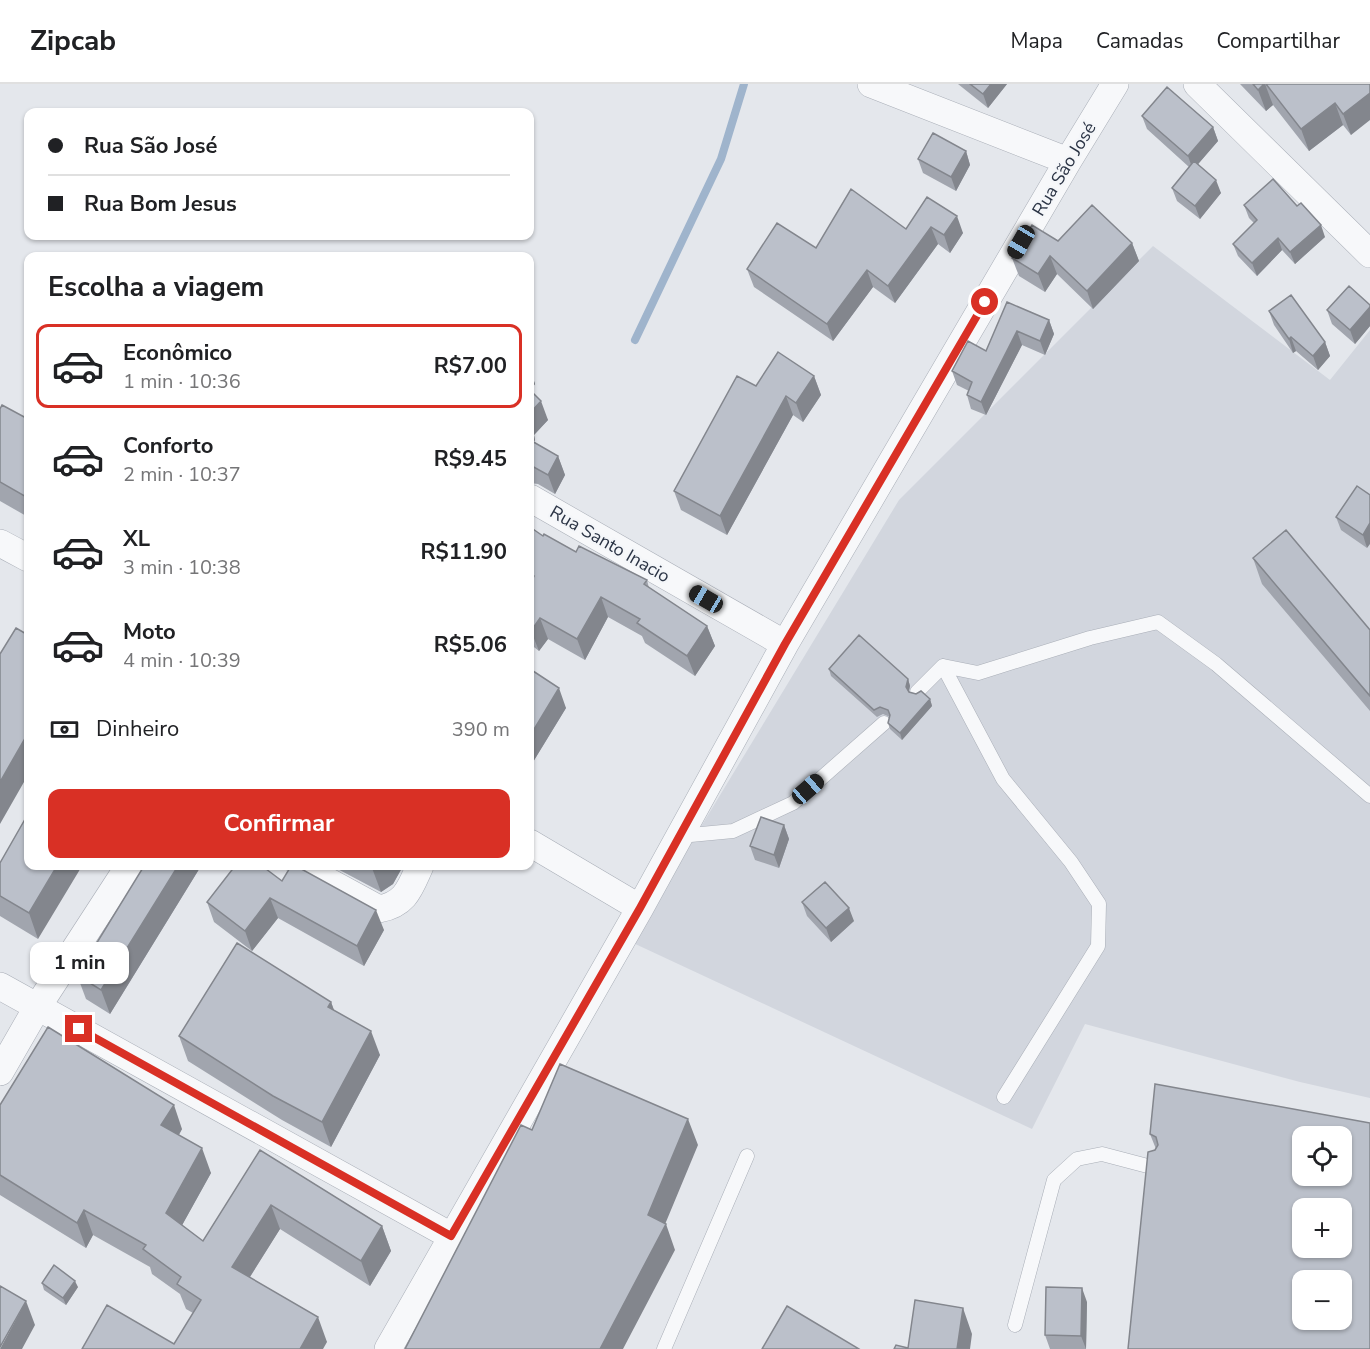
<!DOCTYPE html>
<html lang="pt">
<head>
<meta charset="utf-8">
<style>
  :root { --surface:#fff; --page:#f2f2f2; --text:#202124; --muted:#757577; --line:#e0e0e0; --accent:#d93025 }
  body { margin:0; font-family:"Nunito Sans",sans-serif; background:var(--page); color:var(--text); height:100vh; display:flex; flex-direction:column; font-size:22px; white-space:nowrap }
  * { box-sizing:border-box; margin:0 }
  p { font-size:20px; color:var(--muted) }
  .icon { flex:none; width:33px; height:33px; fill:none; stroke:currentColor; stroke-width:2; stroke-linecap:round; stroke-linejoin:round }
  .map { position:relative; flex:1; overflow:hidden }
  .sheet { position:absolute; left:24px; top:168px; width:510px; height:618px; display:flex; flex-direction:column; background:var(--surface); border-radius:12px; box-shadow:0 2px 4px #0004 }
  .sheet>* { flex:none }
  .top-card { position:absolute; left:24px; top:24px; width:510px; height:132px; border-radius:12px; box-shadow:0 2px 4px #0004; display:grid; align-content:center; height:132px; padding:0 24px; background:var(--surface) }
  .tools { position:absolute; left:1292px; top:1042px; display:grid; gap:12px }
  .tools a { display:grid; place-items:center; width:60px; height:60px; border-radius:12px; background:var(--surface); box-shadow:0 2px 4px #0004; font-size:30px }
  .end { position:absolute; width:27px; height:27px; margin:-14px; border:8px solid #d93025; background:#fff; box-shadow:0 0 0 3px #fff }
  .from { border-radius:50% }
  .bubble { position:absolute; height:42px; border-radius:12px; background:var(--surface); box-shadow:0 2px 4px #0004; font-size:20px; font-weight:700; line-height:42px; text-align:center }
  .car { position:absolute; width:18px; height:36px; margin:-18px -9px; border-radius:8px; box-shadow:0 0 4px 2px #0007; background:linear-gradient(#222 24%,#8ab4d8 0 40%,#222 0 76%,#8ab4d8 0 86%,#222 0) }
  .top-card b { display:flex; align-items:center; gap:21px; height:57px; font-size:22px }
  .top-card b+b { border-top:2px solid var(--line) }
  .top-card i { width:15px; height:15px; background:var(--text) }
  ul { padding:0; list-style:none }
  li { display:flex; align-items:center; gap:18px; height:84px; margin:0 12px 9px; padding:0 12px; border:3px solid transparent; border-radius:12px }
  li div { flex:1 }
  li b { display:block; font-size:22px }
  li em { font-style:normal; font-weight:700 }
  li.active { border-color:var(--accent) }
  li>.icon { width:54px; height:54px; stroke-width:1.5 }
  h2 { padding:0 24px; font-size:27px; line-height:72px }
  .pay { display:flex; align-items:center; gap:15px; height:66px; padding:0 24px; font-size:22px }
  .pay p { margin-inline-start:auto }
  .action { display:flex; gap:12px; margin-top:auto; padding:12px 24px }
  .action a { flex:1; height:69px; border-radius:12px; background:var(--accent); color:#fff; font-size:24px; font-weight:700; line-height:69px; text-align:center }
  header { display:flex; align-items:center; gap:36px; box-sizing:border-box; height:84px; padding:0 30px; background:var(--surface); border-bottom:2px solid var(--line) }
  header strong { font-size:28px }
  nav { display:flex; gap:33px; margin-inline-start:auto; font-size:21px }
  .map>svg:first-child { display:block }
  .built { fill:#d2d6de }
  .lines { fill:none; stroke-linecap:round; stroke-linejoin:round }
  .stream { stroke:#9fb4cc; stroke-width:8 }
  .lane-casing { stroke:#a9aeb7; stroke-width:15 }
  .street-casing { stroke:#a9aeb7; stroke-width:28 }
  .lane { stroke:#f7f8fa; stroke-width:14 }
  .street { stroke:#f7f8fa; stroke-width:27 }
  .wall { fill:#a1a5ae }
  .shaded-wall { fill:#83868d }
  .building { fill:#bbc0ca; stroke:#83868d; stroke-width:1.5; fill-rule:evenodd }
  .route { stroke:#d93025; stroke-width:8 }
  .labels { text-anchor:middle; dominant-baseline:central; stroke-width:4.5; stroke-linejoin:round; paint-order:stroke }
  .street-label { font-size:18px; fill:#2b3445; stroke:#f4f6f9 }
</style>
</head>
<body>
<header>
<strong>Zipcab</strong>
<nav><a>Mapa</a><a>Camadas</a><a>Compartilhar</a></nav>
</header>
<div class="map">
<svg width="1370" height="1265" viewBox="0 0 1370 1265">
  <rect width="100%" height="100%" fill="#e4e7ec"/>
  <path class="built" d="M1153,162L1330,296L1370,246V1014L1300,998L1085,940L1032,1045L631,858L899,416Z"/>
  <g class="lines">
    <path class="stream" d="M635,256L721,75L744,0"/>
    <g class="lane-casing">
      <path id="lane" d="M943,582L1003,695L1071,778L1099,820L1098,862L1004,1013
        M917,608L943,582L978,589L1090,554L1158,538L1216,580L1370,712
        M680,752L733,747L793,719L884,639
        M1015,1241L1054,1096L1077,1075L1102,1070L1159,1085
        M664,1265L747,1072"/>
    </g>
    <g class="street-casing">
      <path id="street" d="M871,0L1068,77
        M1197,0L1370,170
        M530,414L785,560
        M0,459L28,474
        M530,759L640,824
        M300,782L379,825C406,820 410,804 420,782
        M0,902L451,1152
        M0,988L38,922L129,782
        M388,1265L640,824L785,560L1068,77L1115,0"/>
    </g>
    <use href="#lane" class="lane"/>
    <use href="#street" class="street"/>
  </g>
  <path class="wall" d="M958,0H1007L988,24Z
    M1240,0H1370L1351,51L1343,41L1309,67L1273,21L1266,27Z
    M1142,32L1213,43L1218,57L1198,80L1221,109L1200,135L1177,117L1172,104L1189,83L1147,45Z
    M966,67L970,81L956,107L923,89L918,75Z
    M927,113L963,149L950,169L938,160L895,219L873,203L833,257L754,203L747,185L816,164L906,145Z
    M1244,121L1325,153L1295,180L1282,166L1257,192L1238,172L1233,160L1254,139L1249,134Z
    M1058,157L1132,159L1139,177L1093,225L1057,190L1045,208L1019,192L1012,174Z
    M1007,218L1049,236L1054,250L1045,271L1022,261L986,331L971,325L967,311L969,307L957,301L952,287L986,267Z
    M1370,221V242L1355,260L1332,240L1327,226Z
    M1269,227L1325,258L1330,272L1318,286L1296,267L1293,269L1274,241Z
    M530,285L535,300L530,307L548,336L534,351L535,356L534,358L558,372L565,391L555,410L538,400L530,399Z
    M814,292L821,311L803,338L793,331L727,451L681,426L674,407L756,302Z
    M0,325L28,335V433L0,417Z
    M1357,402L1367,464L1341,446L1336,433Z
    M530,443L543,452L576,468L647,496L649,504L707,542L715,562L695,592L645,559L642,552L608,533L585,576L548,555L539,567L530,560Z
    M1253,474L1370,546V627L1262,500Z
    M530,585L566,624L533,678L530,676Z
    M829,585L908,595L910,602L909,608L930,615L932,622L902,656L890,645L888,639L890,633L883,630L877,633L831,592Z
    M28,730L38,855L0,832V779Z
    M784,741L789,755L779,784L755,776L750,762Z
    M144,782H201L110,930L86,915L77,891Z
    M232,782H262L282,797L384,846L364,882L278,834L252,867L214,838L207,818L234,783Z
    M332,782H403L393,800L381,808Z
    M802,818L854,837L831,858L807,832Z
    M331,918L334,926L380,971L331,1063L282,1036L188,977L179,952Z
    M0,1021L182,1045L179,1051L211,1089L182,1141L203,1157L260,1066L382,1142L391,1167L370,1202L280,1145L250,1193L327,1258L174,1260L193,1229L186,1225L180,1210L152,1190L150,1183L93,1151L86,1164L0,1111Z
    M1370,1039L1156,1065L1150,1050Z
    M42,1199L78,1203L66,1221L44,1206Z
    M1087,1218L1086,1265H1050L1045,1251Z"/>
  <path class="shaded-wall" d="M991,0H1007L988,24L983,10Z
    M1264,0H1265L1273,21L1266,27L1258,6Z
    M1370,9V36L1351,51L1343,30Z
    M1335,19L1343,41L1309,67L1301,45Z
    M1213,43L1218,57L1193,86L1188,72Z
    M966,67L970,81L956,107L951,93Z
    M1216,96L1221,109L1200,135L1195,122Z
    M957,132L963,149L950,169L944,151Z
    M1321,141L1325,153L1295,180L1290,168Z
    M931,143L938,160L895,219L888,202Z
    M1278,154L1282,166L1257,192L1252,179Z
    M1132,159L1139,177L1093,225L1087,207Z
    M1050,172L1057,190L1045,208L1038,190Z
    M867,186L873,203L833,257L827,240Z
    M1370,223V242L1355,260L1350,246Z
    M1049,236L1054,250L1045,271L1040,257Z
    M1017,247L1022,261L986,331L981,318Z
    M1291,253L1296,267L1293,269L1289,255Z
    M1325,258L1330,272L1318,286L1313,272Z
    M530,285L535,300L530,307Z
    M814,292L821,311L803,338L796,319Z
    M786,312L793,331L727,451L720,432Z
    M541,317L548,336L534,351L535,356L530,364V329Z
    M558,372L565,391L555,410L548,391Z
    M1370,439V460L1367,464L1363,451Z
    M601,513L608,533L585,576L577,555Z
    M540,534L548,555L539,567L531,547Z
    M707,542L715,562L695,592L687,572Z
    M908,595L910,602L908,610L906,603Z
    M559,604L566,624L533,678L530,669V652Z
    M930,615L932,622L902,656L900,649Z
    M28,649V691L0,740V698Z
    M784,741L789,755L779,784L774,771Z
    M57,782H82L38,855L29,829Z
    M178,782H201L110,930L101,906Z
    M376,782H403L393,800L381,808L372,784Z
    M270,814L278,834L252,867L245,847Z
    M849,824L854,837L831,858L826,844Z
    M376,826L384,846L364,882L357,862Z
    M331,918L340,943L328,923Z
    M371,947L380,971L331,1063L322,1038Z
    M174,1021L182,1045L170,1066L161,1041Z
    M688,1035L698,1061L661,1150L666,1140L675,1166L623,1265H600L648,1131Z
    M202,1064L211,1089L175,1154L166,1129Z
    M271,1121L280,1145L241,1207L232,1183Z
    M84,1126L93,1151L86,1164L77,1139Z
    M382,1142L391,1167L370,1202L361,1177Z
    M75,1197L78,1203L66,1221L63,1214Z
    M1082,1204L1087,1218L1086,1265L1081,1252Z
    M26,1217L35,1241L22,1265H0Z
    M963,1224L972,1250L970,1265H957Z
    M318,1233L327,1258L323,1265H300Z"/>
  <path class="building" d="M970,0H991L983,10Z
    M1253,0H1264L1258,6Z
    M1266,0H1370V9L1343,30L1335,19L1301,45Z
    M1167,3L1213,43L1188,72L1142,32Z
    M933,49L966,67L951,93L918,75Z
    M1194,77L1216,96L1195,122L1172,104Z
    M1273,95L1297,122L1301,119L1321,141L1290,168L1278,154L1252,179L1233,160L1257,136L1244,121Z
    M851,105L906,145L927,113L957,132L944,151L931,143L888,202L867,186L827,240L747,185L777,139L816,164Z
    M1092,121L1132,159L1087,207L1050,172L1038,190L1012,174L1032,141L1058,157Z
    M1349,202L1370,221V223L1350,246L1327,226Z
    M1291,211L1325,258L1313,272L1291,253L1289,255L1269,227Z
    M1007,218L1049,236L1040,257L1017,247L981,318L967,311L972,298L952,287L968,257L986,267Z
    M778,268L814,292L796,319L786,312L720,432L674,407L737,292L756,302Z
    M530,306L541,317L530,329Z
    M2,321L28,335V414L0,398V325Z
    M530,356L558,372L548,391L530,381Z
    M1357,402L1370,411V439L1363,451L1336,433Z
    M530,443L543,452L544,450L576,468L579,462L647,496L644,500L707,542L687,572L637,539L640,535L601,513L577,555L540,534L531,547L530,545V501L534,492L530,489Z
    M1286,446L1370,546V612L1253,474Z
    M16,544L28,551V649L0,698V570Z
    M859,551L908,595L906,603L909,608L916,610L921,607L930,615L900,649L888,639L890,631L888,626L880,623L874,626L829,585Z
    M530,585L559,604L530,652Z
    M28,730V782H57L29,829L0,812V779Z
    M761,733L784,741L774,771L750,762Z
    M144,782H178L101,906L77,891Z
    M235,782H262L282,797L291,782H296L376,826L357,862L270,814L245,847L207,818Z
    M367,782H376L372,784Z
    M825,798L849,824L826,844L802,818Z
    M237,859L331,918L328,923L371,947L322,1038L273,1012L179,952Z
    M48,943L174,1021L161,1041L202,1064L166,1129L203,1157L260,1066L382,1142L361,1177L271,1121L232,1183L318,1233L300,1265H82L107,1221L174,1260L201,1216L177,1200L181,1193L143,1165L146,1161L84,1126L77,1139L0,1091V1021Z
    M560,980L688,1035L648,1131L666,1140L600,1265H405L521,1041L532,1046Z
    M1155,1000L1370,1039V1265H1128L1148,1068L1155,1066L1158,1061L1156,1053L1150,1050ZM1302,1053H1341V1092H1302ZM1302,1125H1341V1164H1302ZM1302,1197H1341V1236H1302Z
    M54,1181L75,1197L63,1214L42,1199Z
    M0,1202L26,1217L0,1263Z
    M1046,1203L1082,1204L1081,1252L1045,1251Z
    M915,1216L963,1224L957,1265H894L896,1261L908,1264Z
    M787,1222L859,1265H762Z"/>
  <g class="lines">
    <path class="route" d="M79,945L451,1152L640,824L785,560L985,218"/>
  </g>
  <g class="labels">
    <g class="street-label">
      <text transform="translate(1064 85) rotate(-59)">Rua São José</text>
      <text transform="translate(610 460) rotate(30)">Rua Santo Inacio</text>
    </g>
  </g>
</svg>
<div class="tools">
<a><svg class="icon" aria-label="locate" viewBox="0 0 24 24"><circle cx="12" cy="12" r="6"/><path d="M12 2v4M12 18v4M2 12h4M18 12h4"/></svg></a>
<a>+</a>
<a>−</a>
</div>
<i class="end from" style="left:985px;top:218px"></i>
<i class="end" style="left:79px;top:945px"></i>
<div class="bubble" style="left:30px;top:858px;width:99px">1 min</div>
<i class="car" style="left:1021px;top:158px;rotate:210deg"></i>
<i class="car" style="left:706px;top:515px;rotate:300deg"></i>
<i class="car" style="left:808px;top:705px;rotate:49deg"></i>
<div class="top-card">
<b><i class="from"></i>Rua São José</b>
<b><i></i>Rua Bom Jesus</b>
</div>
<section class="sheet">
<h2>Escolha a viagem</h2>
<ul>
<li class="active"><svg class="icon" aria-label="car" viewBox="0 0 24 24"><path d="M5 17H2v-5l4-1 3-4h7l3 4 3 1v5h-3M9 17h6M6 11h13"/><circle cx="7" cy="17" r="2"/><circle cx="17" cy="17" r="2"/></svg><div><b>Econômico</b><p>1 min · 10:36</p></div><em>R$7.00</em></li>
<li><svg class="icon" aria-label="car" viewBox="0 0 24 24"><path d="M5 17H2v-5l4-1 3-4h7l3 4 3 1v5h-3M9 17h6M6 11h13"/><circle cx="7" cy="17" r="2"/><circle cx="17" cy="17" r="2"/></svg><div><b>Conforto</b><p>2 min · 10:37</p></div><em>R$9.45</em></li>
<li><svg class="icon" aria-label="car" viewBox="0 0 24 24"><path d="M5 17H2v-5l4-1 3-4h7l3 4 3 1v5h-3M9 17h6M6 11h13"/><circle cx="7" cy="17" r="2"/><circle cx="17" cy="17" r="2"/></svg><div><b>XL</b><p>3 min · 10:38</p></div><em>R$11.90</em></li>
<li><svg class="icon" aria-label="car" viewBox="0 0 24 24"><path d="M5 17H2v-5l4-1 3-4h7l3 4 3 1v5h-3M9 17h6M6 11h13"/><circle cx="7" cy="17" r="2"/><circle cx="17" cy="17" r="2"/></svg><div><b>Moto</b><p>4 min · 10:39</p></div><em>R$5.06</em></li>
</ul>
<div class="pay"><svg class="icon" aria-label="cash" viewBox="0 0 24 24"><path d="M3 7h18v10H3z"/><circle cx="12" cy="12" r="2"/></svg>Dinheiro<p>390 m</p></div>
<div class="action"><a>Confirmar</a></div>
</section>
</div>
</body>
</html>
